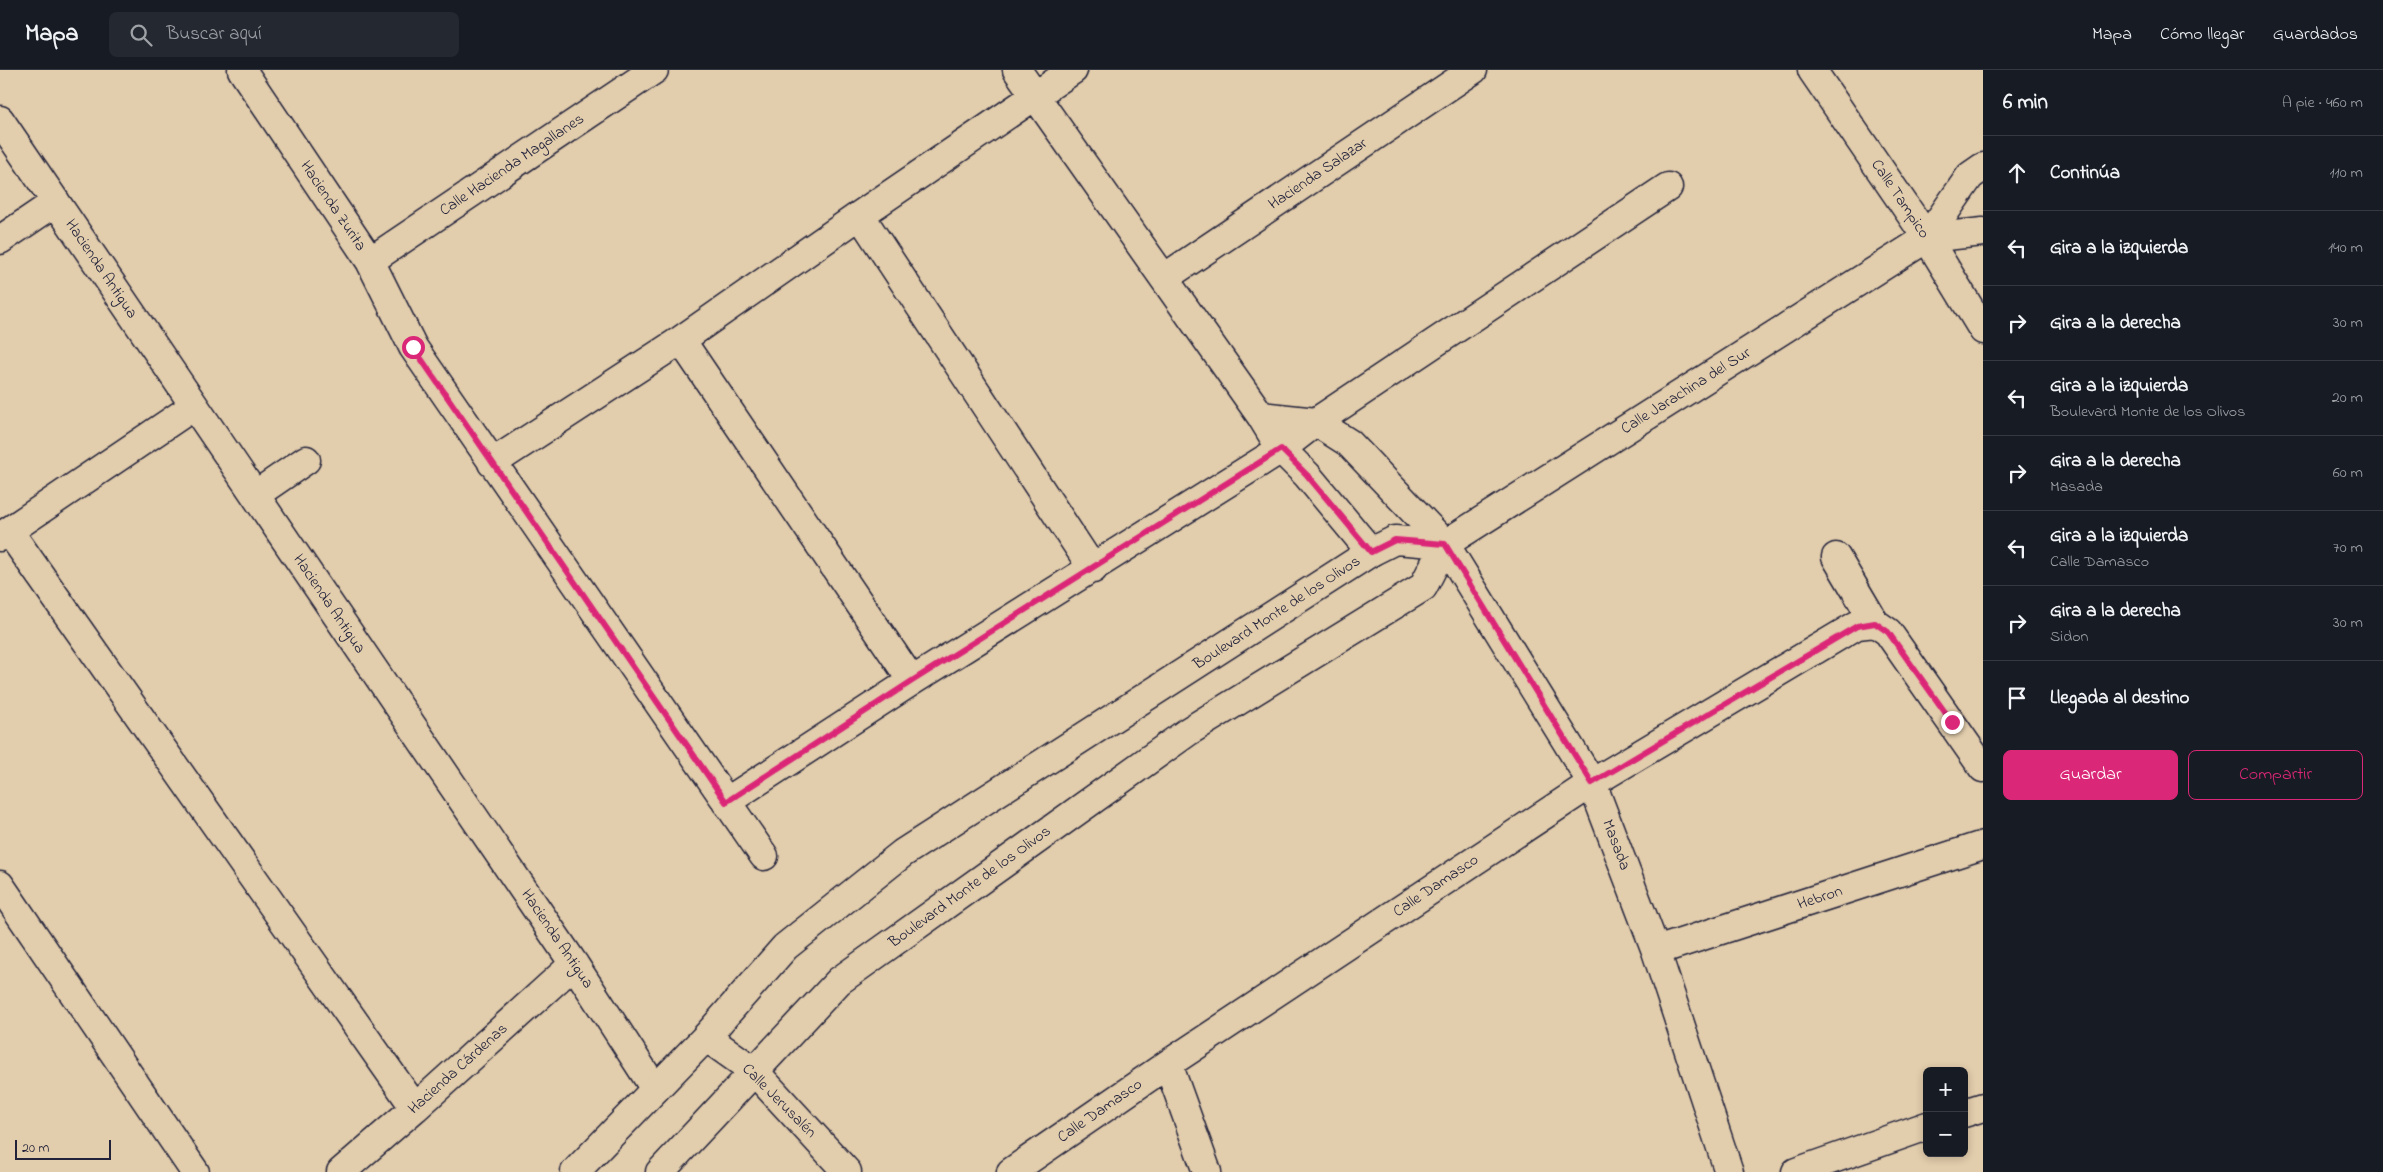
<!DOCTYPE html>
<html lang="es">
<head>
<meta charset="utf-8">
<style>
  body { margin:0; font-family:"Indie Flower",sans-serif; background:#242831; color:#f1f3f6 }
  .controls { position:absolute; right:15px; bottom:15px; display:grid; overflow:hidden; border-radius:8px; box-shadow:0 2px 8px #0003 }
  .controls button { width:45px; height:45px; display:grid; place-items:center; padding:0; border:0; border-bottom:1px solid #363941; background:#171b24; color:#f1f3f6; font:25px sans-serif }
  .scale { position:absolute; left:15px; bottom:12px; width:96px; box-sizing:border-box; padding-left:5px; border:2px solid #22223b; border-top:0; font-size:14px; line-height:18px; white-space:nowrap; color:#22223b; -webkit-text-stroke:4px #e2cdac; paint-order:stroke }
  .stop { position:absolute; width:15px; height:15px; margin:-11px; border:4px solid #db2777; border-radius:50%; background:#fff }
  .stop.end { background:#db2777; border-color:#fff; box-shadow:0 1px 5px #0008 }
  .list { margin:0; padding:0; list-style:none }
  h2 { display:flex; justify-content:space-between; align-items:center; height:65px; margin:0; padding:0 20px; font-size:21px }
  h2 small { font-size:16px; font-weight:400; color:#9ea1a6 }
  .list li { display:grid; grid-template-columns:32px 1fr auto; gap:15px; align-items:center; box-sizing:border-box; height:75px; padding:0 20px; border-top:1px solid #363941 }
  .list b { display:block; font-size:19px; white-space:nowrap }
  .list p { margin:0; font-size:16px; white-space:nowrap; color:#9ea1a6 }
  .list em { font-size:16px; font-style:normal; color:#9ea1a6 }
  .actions { display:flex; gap:10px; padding:15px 20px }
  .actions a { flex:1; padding:11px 0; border:1px solid #db2777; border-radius:8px; text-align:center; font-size:18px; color:#db2777 }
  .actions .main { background:#db2777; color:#fff }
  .icon { flex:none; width:28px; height:28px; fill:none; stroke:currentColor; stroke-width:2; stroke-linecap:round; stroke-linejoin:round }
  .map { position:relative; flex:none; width:1983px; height:1102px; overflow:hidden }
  header { display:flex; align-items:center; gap:30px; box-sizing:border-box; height:70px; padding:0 25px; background:#171b24; border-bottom:1px solid #363941 }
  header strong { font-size:24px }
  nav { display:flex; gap:28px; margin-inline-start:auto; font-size:18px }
  .search { width:350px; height:45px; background:#242831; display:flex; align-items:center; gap:12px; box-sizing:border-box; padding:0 18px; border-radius:8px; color:#9ea1a6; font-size:19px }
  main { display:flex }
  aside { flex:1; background:#171b24 }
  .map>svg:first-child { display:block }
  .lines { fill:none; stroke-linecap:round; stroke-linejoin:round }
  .street-casing { stroke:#22223b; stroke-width:31 }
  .secondary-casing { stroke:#22223b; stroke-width:31 }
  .street { stroke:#e2cdac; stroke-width:28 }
  .secondary { stroke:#e2cdac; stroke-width:28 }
  .route { stroke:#db2777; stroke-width:6 }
  .labels { text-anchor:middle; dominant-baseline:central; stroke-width:5; stroke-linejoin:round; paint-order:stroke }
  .street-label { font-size:16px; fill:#22223b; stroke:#e2cdac }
</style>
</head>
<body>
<header>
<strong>Mapa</strong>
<div class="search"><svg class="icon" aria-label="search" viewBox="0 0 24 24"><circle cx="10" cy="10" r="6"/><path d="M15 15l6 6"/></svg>Buscar aquí</div>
<nav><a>Mapa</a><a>Cómo llegar</a><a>Guardados</a></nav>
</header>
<main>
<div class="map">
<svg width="1983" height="1102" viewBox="0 0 1983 1102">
  <rect width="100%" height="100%" fill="#e2cdac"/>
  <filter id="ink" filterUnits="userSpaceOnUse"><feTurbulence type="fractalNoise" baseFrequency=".02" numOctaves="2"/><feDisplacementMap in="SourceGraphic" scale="10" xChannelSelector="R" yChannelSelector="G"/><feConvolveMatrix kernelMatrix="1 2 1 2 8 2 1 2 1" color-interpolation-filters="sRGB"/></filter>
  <g filter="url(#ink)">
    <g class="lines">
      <g class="street-casing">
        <path id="street" d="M 242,0 L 370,191 L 413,277 L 764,786
          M 1017,0 L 1261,346
          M 1812,0 L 1927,168 L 1983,260
          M 0,50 L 574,894 L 655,1019
          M 860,145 L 1093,499
          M 0,170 L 56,132
          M 370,191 L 654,0
          M 1164,208 L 1473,0
          M 681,270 L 912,611
          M 492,393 L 681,270 L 860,145 L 1073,0
          M 255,425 L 306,390
          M 9,461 L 415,1038
          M 0,467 L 194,336
          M 1371,482 L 1307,405 L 1281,379 L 1261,346 L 1316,352 L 1349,373 L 1445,474 L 1592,713 L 1656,881 L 1729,1102
          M 1836,487 L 1875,553 L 1888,562 L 1983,698
          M 726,732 L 912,611 L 1281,379 L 1316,352 L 1668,117
          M 0,815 L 195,1102
          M 1656,881 L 1983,775
          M 706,967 L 754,1001 L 847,1102
          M 1168,994 L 1207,1102
          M 1964,1043 L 1983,1037
          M 341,1102 L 415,1038 L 574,894
          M 1011,1102 L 1168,994 L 1592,713 L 1857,555 L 1875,553
          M 1796,1102 L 1927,1056"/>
      </g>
      <g class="secondary-casing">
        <path id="secondary" d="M 1927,168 L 1983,162
          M 1445,474 L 1927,168 L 1970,106 L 1983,97
          M 575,1102 L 706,967 L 785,877 L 903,783 L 1371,482 L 1395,470 L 1445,474
          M 660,1102 L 839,911 L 1189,661 L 1423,517 L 1445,474"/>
      </g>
      <use href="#street" class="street"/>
      <use href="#secondary" class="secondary"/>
    </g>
  </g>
  <g class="lines" filter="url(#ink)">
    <path class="route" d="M 413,277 L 726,732 L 912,611 L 1281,379 L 1307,405 L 1371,482 L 1395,470 L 1445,474 L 1592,713 L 1857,556 L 1875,553 L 1888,562 L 1952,652"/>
  </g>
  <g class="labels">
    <g class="street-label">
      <text transform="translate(512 95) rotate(-34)">Calle Hacienda Magallanes</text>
      <text transform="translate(1318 104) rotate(-34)">Hacienda Salazar</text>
      <text transform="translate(1900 129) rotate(56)">Calle Tampico</text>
      <text transform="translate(333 136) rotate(56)">Hacienda Zurita</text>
      <text transform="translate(101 199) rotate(56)">Hacienda Antigua</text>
      <text transform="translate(1686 321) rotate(-32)">Calle Jarachina del Sur</text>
      <text transform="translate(329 534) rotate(56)">Hacienda Antigua</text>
      <text transform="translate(1277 543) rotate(-33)">Boulevard Monte de los Olivos</text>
      <text transform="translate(1616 775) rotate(69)">Masada</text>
      <text transform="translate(1436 816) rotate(-34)">Calle Damasco</text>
      <text transform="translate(970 817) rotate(-36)">Boulevard Monte de los Olivos</text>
      <text transform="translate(1820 828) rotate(-18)">Hebron</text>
      <text transform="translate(557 869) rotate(56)">Hacienda Antigua</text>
      <text transform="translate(458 999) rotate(-42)">Hacienda Cárdenas</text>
      <text transform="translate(779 1031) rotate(45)">Calle Jerusalén</text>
      <text transform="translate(1100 1041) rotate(-35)">Calle Damasco</text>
    </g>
  </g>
</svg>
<div class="controls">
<button>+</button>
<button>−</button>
</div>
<div class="scale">20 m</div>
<div class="stop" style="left:413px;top:277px"></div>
<div class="stop end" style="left:1952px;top:652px"></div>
</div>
<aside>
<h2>6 min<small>A pie · 460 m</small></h2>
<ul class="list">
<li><svg class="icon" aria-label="ahead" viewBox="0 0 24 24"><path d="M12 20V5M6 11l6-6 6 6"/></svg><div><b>Continúa</b></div><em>110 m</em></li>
<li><svg class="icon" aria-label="left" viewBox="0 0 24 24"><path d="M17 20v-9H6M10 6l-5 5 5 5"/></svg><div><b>Gira a la izquierda</b></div><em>140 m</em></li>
<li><svg class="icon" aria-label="right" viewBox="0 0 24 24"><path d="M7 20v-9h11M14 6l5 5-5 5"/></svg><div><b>Gira a la derecha</b></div><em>30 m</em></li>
<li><svg class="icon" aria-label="left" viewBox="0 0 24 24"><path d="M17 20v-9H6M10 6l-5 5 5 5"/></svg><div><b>Gira a la izquierda</b><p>Boulevard Monte de los Olivos</p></div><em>20 m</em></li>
<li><svg class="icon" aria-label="right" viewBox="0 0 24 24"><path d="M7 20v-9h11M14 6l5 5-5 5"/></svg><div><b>Gira a la derecha</b><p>Masada</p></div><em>60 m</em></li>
<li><svg class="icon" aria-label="left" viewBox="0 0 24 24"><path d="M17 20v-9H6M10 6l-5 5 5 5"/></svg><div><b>Gira a la izquierda</b><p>Calle Damasco</p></div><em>70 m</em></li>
<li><svg class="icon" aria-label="right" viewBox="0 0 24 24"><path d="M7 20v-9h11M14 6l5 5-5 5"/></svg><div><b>Gira a la derecha</b><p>Sidon</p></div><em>30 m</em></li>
<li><svg class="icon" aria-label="arrive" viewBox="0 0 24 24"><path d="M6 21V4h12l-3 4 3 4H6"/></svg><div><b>Llegada al destino</b></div></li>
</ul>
<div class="actions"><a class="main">Guardar</a><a>Compartir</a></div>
</aside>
</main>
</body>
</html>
